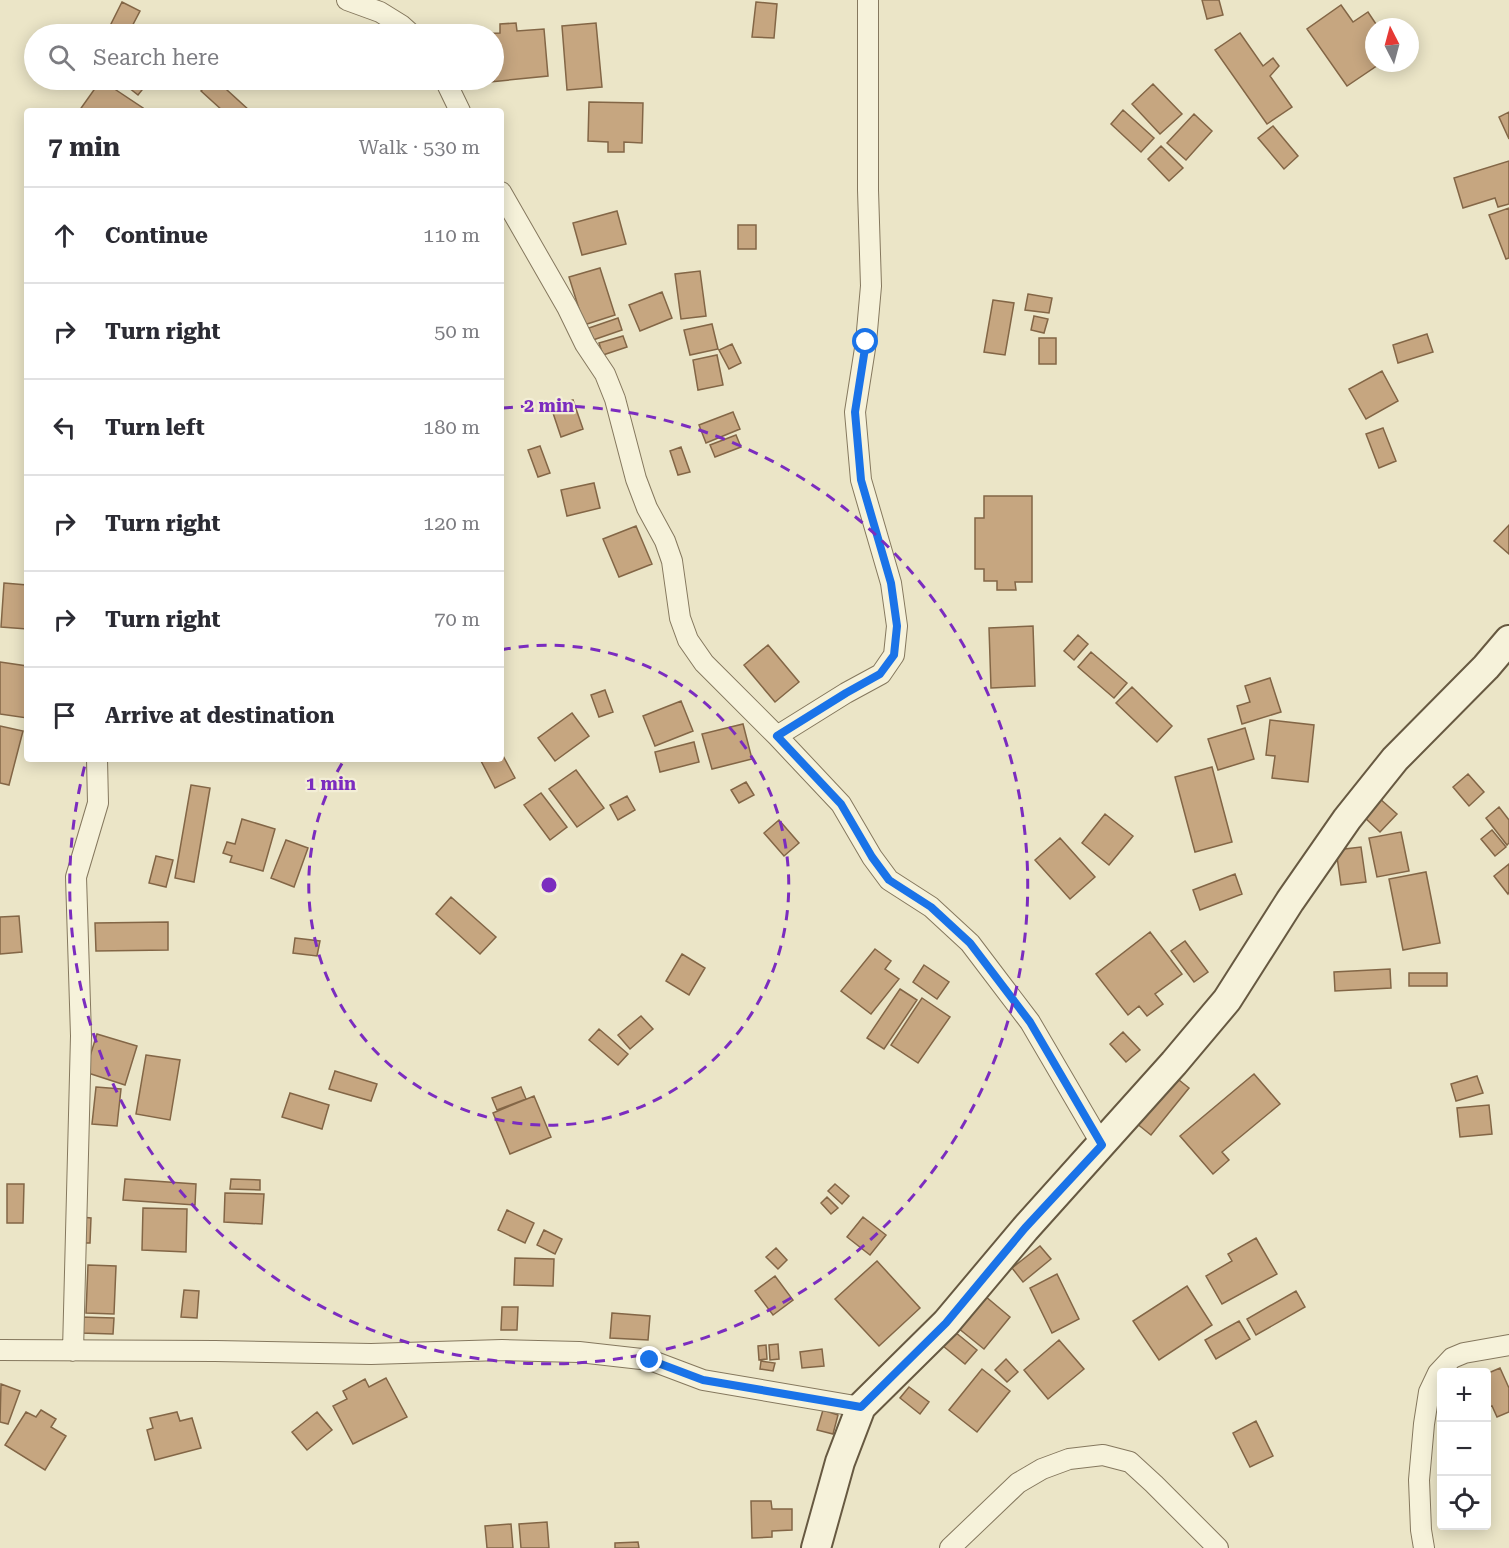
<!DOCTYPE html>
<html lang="en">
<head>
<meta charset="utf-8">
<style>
  body { margin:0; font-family:"Roboto Serif",serif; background:#f7f7f7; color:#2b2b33 }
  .controls { position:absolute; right:18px; bottom:18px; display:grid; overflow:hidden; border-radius:6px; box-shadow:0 3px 15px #0003 }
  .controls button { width:54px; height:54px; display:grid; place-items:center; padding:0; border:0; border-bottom:2px solid #e1e1e2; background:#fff; color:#2b2b33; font:30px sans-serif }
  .compass { position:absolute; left:1365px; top:18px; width:54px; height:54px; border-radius:50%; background:#fff; box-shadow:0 3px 15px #0003; rotate:354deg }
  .stop { position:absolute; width:18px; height:18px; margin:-14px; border:4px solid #1a73e8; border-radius:50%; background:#fff }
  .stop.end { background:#1a73e8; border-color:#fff; box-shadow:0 2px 6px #0008 }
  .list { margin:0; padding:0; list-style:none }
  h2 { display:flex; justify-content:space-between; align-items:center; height:78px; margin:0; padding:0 24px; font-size:26px }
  h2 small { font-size:20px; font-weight:400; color:#7c7c81 }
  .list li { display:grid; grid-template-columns:39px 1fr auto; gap:18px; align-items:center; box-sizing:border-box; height:96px; padding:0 24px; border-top:2px solid #e1e1e2 }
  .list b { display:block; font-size:22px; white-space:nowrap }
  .list em { font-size:20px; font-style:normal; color:#7c7c81 }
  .icon { flex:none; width:33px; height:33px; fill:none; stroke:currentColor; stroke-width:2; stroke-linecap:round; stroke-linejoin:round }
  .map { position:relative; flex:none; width:1509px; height:1548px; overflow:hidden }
  .search { position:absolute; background:#fff; box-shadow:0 3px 15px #0003; left:24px; top:24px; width:480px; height:66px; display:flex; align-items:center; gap:15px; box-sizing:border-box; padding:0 21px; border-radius:33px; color:#7c7c81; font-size:22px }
  .panel { position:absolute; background:#fff; box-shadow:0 3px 15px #0003; left:24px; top:108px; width:480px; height:654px; border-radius:6px }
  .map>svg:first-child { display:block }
  .building { fill:#c6a680; stroke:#836646; stroke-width:1.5 }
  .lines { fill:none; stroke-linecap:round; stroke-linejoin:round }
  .street-casing { stroke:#85785e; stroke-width:22 }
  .secondary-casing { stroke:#675941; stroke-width:32 }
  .street { stroke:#f6f2da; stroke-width:20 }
  .secondary { stroke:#f6f2da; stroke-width:28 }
  .route { stroke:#1a73e8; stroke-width:8 }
  .ring { fill:none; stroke:#7b2cbf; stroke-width:3; stroke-dasharray:10 8 }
  .centre { fill:#7b2cbf; stroke:#f3eed6; stroke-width:3 }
  .ring-label { font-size:18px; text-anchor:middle; font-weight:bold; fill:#7b2cbf; stroke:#f3eed6; stroke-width:4.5; stroke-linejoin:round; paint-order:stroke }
</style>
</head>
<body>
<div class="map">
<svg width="1509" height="1548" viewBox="0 0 1509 1548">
  <rect width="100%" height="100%" fill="#ebe5c7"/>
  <path class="building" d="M 1202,0 L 1219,0 L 1223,15 L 1207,19 Z
    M 122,2 L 140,11 L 128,34 L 117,34 L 108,30 Z
    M 756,2 L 777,4 L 774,38 L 752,37 Z
    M 1341,5 L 1353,22 L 1368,12 L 1378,27 L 1374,27 L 1374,63 L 1381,63 L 1347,86 L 1307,29 Z
    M 516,23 L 517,31 L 544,29 L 548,76 L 480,83 L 479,80 L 494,80 L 494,34 L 476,34 L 500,33 L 500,24 Z
    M 596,23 L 602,87 L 567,90 L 562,26 Z
    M 1240,33 L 1263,66 L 1273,58 L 1279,66 L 1270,76 L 1292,107 L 1267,124 L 1215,50 Z
    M 101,80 L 143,108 L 141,111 L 79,111 Z
    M 128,80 L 150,80 L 138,95 L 124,84 Z
    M 211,80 L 216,80 L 250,111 L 223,111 L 201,91 Z
    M 1153,84 L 1182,114 L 1160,134 L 1132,104 Z
    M 589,102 L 643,103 L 642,143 L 624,142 L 624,152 L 608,152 L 608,142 L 588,141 Z
    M 1123,110 L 1154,138 L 1141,152 L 1111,124 Z
    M 1509,112 L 1509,139 L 1499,117 Z
    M 1194,114 L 1212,131 L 1186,160 L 1167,143 Z
    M 1273,126 L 1298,156 L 1284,169 L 1258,138 Z
    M 1161,146 L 1183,168 L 1169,181 L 1148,159 Z
    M 1509,161 L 1509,204 L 1498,207 L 1495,198 L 1463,208 L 1454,178 Z
    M 1509,208 L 1509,258 L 1506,259 L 1489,215 Z
    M 617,211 L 626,244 L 582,255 L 573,223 Z
    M 738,225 L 756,225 L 756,249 L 738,249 Z
    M 600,268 L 615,315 L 584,325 L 569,277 Z
    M 700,271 L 706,316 L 681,319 L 675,274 Z
    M 662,292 L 672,318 L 640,331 L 629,305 Z
    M 1028,294 L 1052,298 L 1049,313 L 1025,310 Z
    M 993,300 L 1014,303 L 1005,355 L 984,352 Z
    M 1034,316 L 1048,319 L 1044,333 L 1031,330 Z
    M 618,318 L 622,330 L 593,340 L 589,328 Z
    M 712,324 L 718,349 L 690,355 L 684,330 Z
    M 1427,334 L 1433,352 L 1398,363 L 1393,345 Z
    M 623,336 L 627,347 L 603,355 L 599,343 Z
    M 1039,338 L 1056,338 L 1056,364 L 1039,364 Z
    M 732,344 L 741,363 L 729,369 L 719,350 Z
    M 717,355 L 723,385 L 698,390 L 693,360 Z
    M 1382,371 L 1398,401 L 1366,419 L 1349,389 Z
    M 573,400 L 583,429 L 561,437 L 551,407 Z
    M 733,412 L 740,429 L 706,443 L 699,425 Z
    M 1383,428 L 1396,461 L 1379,468 L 1366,434 Z
    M 736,435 L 741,447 L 715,457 L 710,445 Z
    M 540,446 L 550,473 L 538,477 L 528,450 Z
    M 681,447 L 690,472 L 678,475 L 670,451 Z
    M 594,483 L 600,508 L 567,516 L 561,490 Z
    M 984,496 L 1032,496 L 1032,582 L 1015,582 L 1016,590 L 997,590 L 997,581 L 984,581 L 984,569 L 975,569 L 975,518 L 984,518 Z
    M 1509,525 L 1509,554 L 1494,541 Z
    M 636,526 L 652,564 L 619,577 L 603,539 Z
    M 4,583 L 27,585 L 27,629 L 1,627 Z
    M 1033,626 L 1035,686 L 991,688 L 989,628 Z
    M 1078,635 L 1088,644 L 1074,660 L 1064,651 Z
    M 768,645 L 799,682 L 775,702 L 744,665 Z
    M 1091,652 L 1127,683 L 1114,698 L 1078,667 Z
    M 0,662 L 27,666 L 27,718 L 0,714 Z
    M 1270,678 L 1281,712 L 1242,724 L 1237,706 L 1250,702 L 1245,686 Z
    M 1132,687 L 1172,726 L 1157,742 L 1116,703 Z
    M 605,690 L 613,712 L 599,717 L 591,695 Z
    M 681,701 L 693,731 L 655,746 L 643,716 Z
    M 572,713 L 589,736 L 555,761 L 538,738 Z
    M 1270,720 L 1314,725 L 1308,782 L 1272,778 L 1275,756 L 1266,755 Z
    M 743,724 L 752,759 L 712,769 L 702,734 Z
    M 0,726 L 23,731 L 9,785 L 0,783 Z
    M 1245,728 L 1254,759 L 1218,770 L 1208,739 Z
    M 694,742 L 699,762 L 660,772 L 655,752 Z
    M 501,752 L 515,778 L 495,788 L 480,759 L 501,759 Z
    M 1212,767 L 1232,842 L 1195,852 L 1175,777 Z
    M 576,770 L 604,808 L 577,827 L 549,789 Z
    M 1468,774 L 1484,792 L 1469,806 L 1453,787 Z
    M 746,782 L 754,795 L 739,803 L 731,790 Z
    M 191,785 L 210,788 L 194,882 L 175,878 Z
    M 541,793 L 567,827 L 550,840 L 524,805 Z
    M 627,796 L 635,810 L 618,820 L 610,805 Z
    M 1379,798 L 1397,814 L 1380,832 L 1363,816 Z
    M 1499,807 L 1509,820 L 1509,843 L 1507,845 L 1486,818 Z
    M 1105,814 L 1133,836 L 1109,865 L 1082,843 Z
    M 242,819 L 275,829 L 263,871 L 230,862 L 232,856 L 223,853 L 227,842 L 235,844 Z
    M 779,820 L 799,843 L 784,856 L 764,833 Z
    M 1492,830 L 1506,847 L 1495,856 L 1481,839 Z
    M 1401,832 L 1409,871 L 1377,877 L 1369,838 Z
    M 1060,838 L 1095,877 L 1070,899 L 1035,860 Z
    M 286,840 L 308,848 L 294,887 L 271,878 Z
    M 1361,847 L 1366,882 L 1341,885 L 1336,850 Z
    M 156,856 L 173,860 L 166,887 L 149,883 Z
    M 1509,864 L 1509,892 L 1508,894 L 1494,876 Z
    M 1426,872 L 1440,943 L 1403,950 L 1389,879 Z
    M 1235,874 L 1242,894 L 1200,910 L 1193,890 Z
    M 451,897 L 496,937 L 480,954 L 436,914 Z
    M 19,916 L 22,952 L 0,954 L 0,917 Z
    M 168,922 L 168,950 L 96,951 L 95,923 Z
    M 1150,932 L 1182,974 L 1155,994 L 1163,1004 L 1147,1016 L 1139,1006 L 1128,1015 L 1096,974 Z
    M 295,938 L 320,941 L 317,956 L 293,953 Z
    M 1185,941 L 1208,972 L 1194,982 L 1171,951 Z
    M 875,949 L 891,961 L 885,969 L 899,979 L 871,1014 L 841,991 Z
    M 682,954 L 705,968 L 689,995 L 666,981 Z
    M 924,965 L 949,982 L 937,999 L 913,982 Z
    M 1390,969 L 1391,988 L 1335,991 L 1334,972 Z
    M 1409,973 L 1447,973 L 1447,986 L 1409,986 Z
    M 900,989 L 917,1000 L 884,1049 L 867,1038 Z
    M 922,998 L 950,1017 L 918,1063 L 891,1045 Z
    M 641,1016 L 653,1029 L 630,1049 L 618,1035 Z
    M 599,1029 L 628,1054 L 618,1065 L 589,1040 Z
    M 1123,1032 L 1140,1050 L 1126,1062 L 1110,1044 Z
    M 97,1034 L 137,1046 L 125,1085 L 85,1072 Z
    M 146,1055 L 180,1060 L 170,1120 L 136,1114 Z
    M 335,1071 L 377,1084 L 371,1101 L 329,1089 Z
    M 1254,1074 L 1280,1104 L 1222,1152 L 1229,1160 L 1213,1174 L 1180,1136 Z
    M 1174,1076 L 1189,1088 L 1151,1135 L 1136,1123 Z
    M 1477,1076 L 1483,1093 L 1456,1101 L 1451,1084 Z
    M 96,1087 L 121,1089 L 117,1126 L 92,1124 Z
    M 521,1087 L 526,1099 L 497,1110 L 492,1098 Z
    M 290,1093 L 329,1105 L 322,1129 L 282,1117 Z
    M 534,1096 L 551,1137 L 510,1154 L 493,1113 Z
    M 1489,1105 L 1492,1134 L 1460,1137 L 1457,1108 Z
    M 125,1179 L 196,1184 L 195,1205 L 123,1200 Z
    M 231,1179 L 260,1180 L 260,1190 L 230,1189 Z
    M 7,1184 L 24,1184 L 23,1223 L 7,1223 Z
    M 835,1184 L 849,1196 L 842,1204 L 828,1191 Z
    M 225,1193 L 264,1194 L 262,1224 L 224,1222 Z
    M 827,1197 L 838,1208 L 831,1214 L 821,1203 Z
    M 143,1208 L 187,1209 L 186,1252 L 142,1250 Z
    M 507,1210 L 534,1223 L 525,1243 L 498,1230 Z
    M 81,1217 L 91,1218 L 90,1243 L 79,1243 Z
    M 863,1217 L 886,1235 L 870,1255 L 847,1237 Z
    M 544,1230 L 562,1239 L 555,1254 L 537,1245 Z
    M 1256,1238 L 1277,1274 L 1222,1304 L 1206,1276 L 1232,1261 L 1228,1254 Z
    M 1040,1246 L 1051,1259 L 1023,1282 L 1012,1268 Z
    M 776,1248 L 787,1260 L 778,1269 L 766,1257 Z
    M 515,1258 L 554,1259 L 553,1286 L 514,1285 Z
    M 877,1261 L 920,1308 L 879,1346 L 835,1299 Z
    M 88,1265 L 116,1266 L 114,1314 L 86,1313 Z
    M 1057,1274 L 1079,1319 L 1052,1333 L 1030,1288 Z
    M 775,1276 L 793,1300 L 773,1315 L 755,1291 Z
    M 1187,1286 L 1212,1325 L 1159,1360 L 1133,1321 Z
    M 184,1290 L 199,1291 L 197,1318 L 181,1317 Z
    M 1296,1291 L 1305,1307 L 1256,1335 L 1247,1319 Z
    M 985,1296 L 1010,1317 L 984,1349 L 958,1328 Z
    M 502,1307 L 518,1307 L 517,1330 L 501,1330 Z
    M 612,1313 L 650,1316 L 648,1340 L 610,1338 Z
    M 80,1317 L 114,1318 L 113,1334 L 80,1333 Z
    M 1239,1321 L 1250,1339 L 1216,1359 L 1205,1340 Z
    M 955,1332 L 977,1350 L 965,1364 L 943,1346 Z
    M 1059,1340 L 1084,1369 L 1048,1399 L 1024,1370 Z
    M 778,1344 L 779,1359 L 770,1360 L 769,1345 Z
    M 766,1345 L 767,1359 L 759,1360 L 758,1346 Z
    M 822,1349 L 824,1366 L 802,1368 L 800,1352 Z
    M 1006,1359 L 1018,1372 L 1007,1382 L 995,1370 Z
    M 761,1361 L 775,1363 L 773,1371 L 760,1369 Z
    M 1500,1368 L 1509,1388 L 1509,1412 L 1497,1417 L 1492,1406 L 1486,1408 L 1486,1374 Z
    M 982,1369 L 1010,1391 L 977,1432 L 949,1410 Z
    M 386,1378 L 407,1417 L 353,1444 L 333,1406 L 347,1399 L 343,1391 L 365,1379 L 369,1387 Z
    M 1,1384 L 20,1391 L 8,1424 L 0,1422 Z
    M 909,1387 L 929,1402 L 920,1414 L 900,1398 Z
    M 41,1410 L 56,1419 L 51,1427 L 66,1436 L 45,1470 L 5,1445 L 26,1412 L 36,1417 Z
    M 823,1410 L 838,1415 L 833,1434 L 817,1430 Z
    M 177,1412 L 180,1421 L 192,1418 L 201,1448 L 155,1460 L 147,1430 L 153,1428 L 150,1418 Z
    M 317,1412 L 332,1430 L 307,1450 L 292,1432 Z
    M 1256,1421 L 1273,1456 L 1250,1467 L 1233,1433 Z
    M 751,1501 L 771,1501 L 772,1509 L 792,1509 L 792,1530 L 772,1531 L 772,1537 L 752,1538 Z
    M 547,1522 L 549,1548 L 521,1548 L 519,1524 Z
    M 511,1524 L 513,1548 L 487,1548 L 485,1526 Z
    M 638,1542 L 639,1548 L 615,1548 L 615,1543 Z"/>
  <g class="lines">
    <g class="street-casing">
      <path id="street" d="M 347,0 L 380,12 L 401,25 L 411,34
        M 445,80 L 460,111
        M 501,192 L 567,307 L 585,344 L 605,374 L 615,399 L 636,479 L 647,508 L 665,541 L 672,561 L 680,618 L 688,640 L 704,663 L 777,736 L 841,804 L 872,857 L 889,880 L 931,907 L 970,943 L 1030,1022 L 1102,1145
        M 777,736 L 846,693 L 881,674 L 894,655 L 897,626 L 891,583 L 861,480 L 855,412 L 866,342 L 871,286 L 868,190 L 868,0
        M 0,1350 L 215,1351 L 371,1354 L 502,1350 L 579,1352 L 650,1360 L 703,1380 L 861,1407
        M 73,1351 L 81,1036 L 76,877 L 98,803 L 97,759
        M 950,1548 L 1018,1483 L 1042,1469 L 1069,1459 L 1103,1455 L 1130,1462 L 1154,1484 L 1218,1548
        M 1424,1548 L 1421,1530 L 1419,1480 L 1424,1424 L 1429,1392 L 1438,1373 L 1452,1358 L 1464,1353 L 1509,1345"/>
    </g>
    <g class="secondary-casing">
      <path id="secondary" d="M 816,1548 L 840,1462 L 861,1407 L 946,1323 L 1025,1229 L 1174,1063 L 1227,1000 L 1290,901 L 1347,819 L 1395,759 L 1486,667 L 1509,640"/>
    </g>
    <use href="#street" class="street"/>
    <use href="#secondary" class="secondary"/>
  </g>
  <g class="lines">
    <path class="route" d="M 650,1360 L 703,1380 L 861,1407 L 946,1323 L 1025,1228 L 1102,1145 L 1030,1022 L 970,943 L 931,907 L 889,880 L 872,857 L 841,804 L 777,736 L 846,693 L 880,674 L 894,655 L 897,626 L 891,583 L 861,480 L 855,412 L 866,342"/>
  </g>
  <g class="ring">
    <path d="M501 650A240 240 0 1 1 344 760"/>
    <path d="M503 408A479 479 0 1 1 86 761"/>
  </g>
  <circle cx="549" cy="885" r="9" class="centre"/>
  <g class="ring-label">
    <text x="549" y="412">2 min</text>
    <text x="331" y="790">1 min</text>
  </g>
</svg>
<div class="controls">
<button>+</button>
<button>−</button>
<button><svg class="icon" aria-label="locate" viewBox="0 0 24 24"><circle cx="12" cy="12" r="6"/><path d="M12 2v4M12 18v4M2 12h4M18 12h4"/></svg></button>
</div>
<svg class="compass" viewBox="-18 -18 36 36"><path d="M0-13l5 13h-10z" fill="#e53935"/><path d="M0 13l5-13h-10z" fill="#7c7c81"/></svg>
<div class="stop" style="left:866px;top:342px"></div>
<div class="stop end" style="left:650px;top:1360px"></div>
<div class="search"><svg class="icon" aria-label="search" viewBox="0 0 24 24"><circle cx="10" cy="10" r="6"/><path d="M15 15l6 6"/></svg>Search here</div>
<section class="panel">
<h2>7 min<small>Walk · 530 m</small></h2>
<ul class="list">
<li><svg class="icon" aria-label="ahead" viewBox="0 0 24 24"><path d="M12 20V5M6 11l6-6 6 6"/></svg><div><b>Continue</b></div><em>110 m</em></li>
<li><svg class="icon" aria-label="right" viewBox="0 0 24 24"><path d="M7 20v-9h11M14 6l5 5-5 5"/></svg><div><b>Turn right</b></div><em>50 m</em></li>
<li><svg class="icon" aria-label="left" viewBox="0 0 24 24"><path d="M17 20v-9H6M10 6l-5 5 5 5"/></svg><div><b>Turn left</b></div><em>180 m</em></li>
<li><svg class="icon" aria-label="right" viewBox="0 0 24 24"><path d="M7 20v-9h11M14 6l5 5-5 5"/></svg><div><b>Turn right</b></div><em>120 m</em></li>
<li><svg class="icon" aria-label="right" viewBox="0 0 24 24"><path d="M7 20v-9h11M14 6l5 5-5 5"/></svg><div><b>Turn right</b></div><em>70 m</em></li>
<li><svg class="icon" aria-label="arrive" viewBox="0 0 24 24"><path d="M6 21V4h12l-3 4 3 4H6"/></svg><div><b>Arrive at destination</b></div></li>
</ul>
</section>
</div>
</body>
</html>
